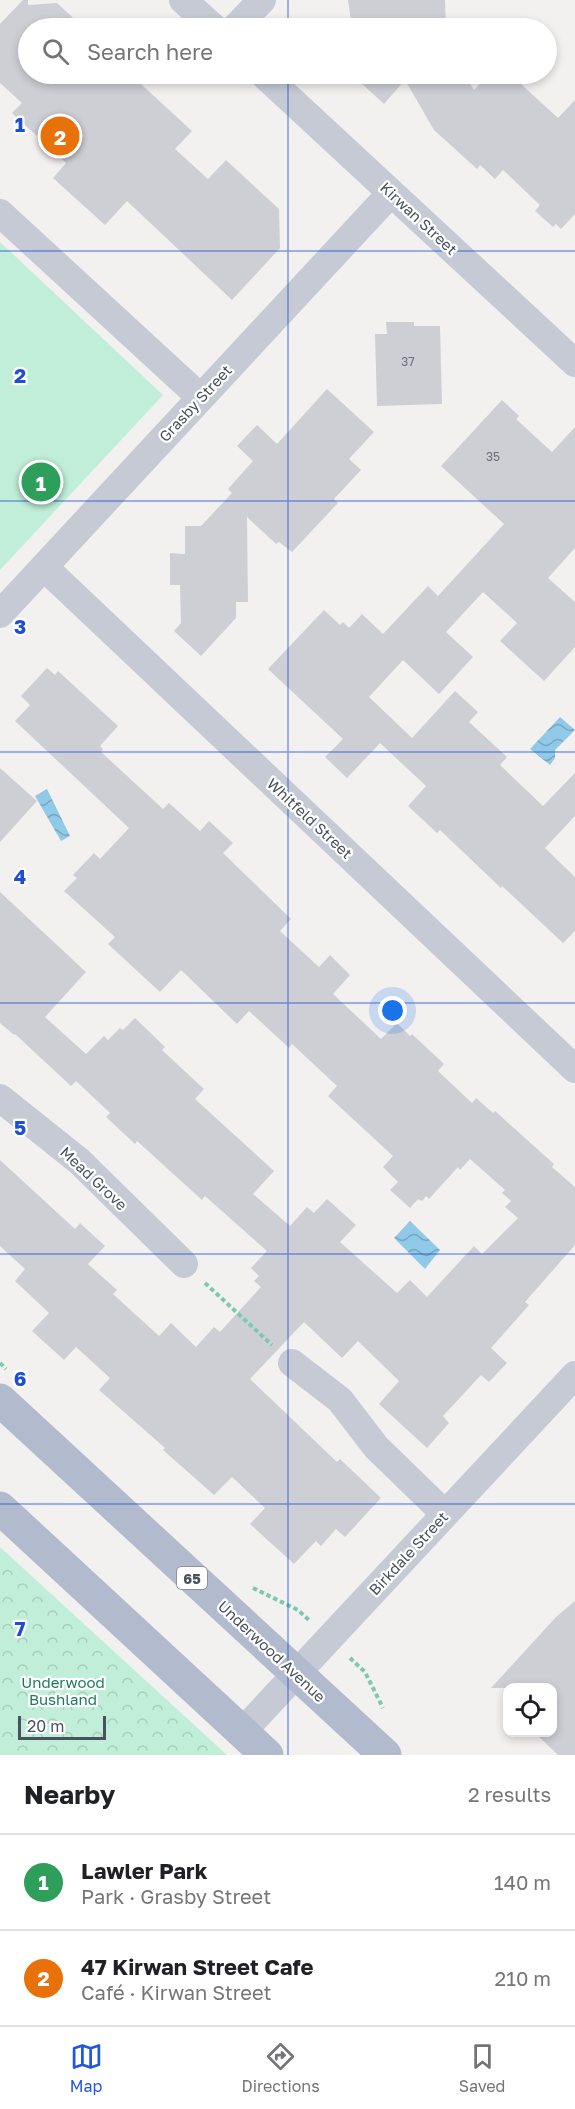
<!DOCTYPE html>
<html lang="en">
<head>
<meta charset="utf-8">
<style>
  body { margin:0; font-family:"Golos Text",sans-serif; background:#f2f2f2; color:#202124 }
  .controls { position:absolute; right:18px; bottom:18px; display:grid; overflow:hidden; border-radius:12px; box-shadow:0 3px 9px #0003 }
  .controls button { width:54px; height:54px; display:grid; place-items:center; padding:0; border:0; border-bottom:2px solid #e0e0e0; background:#fff; color:#202124; font:30px sans-serif }
  .scale { position:absolute; left:18px; bottom:15px; width:88px; box-sizing:border-box; padding-left:6px; border:3px solid #49515d; border-top:0; font-size:16px; line-height:21px; white-space:nowrap; color:#49515d; -webkit-text-stroke:4px #fff; paint-order:stroke }
  .you { position:absolute; left:393px; top:1011px; width:21px; height:21px; margin:-15px; border:4px solid #fff; border-radius:50%; background:#1a73e8; box-shadow:0 0 0 9px #1a73e833 }
  .badge { display:grid; place-items:center; width:39px; height:39px; border-radius:50%; background:#2258db; color:#fff; font-size:20px; font-weight:700 }
  .pin { position:absolute; translate:-50% -50%; border:3px solid #fff; box-shadow:0 2px 6px #0006 }
  .list { margin:0; padding:0; list-style:none }
  h2 { display:flex; justify-content:space-between; align-items:center; height:78px; margin:0; padding:0 24px; font-size:26px }
  h2 small { font-size:20px; font-weight:400; color:#757577 }
  .list li { display:grid; grid-template-columns:39px 1fr auto; gap:18px; align-items:center; box-sizing:border-box; height:96px; padding:0 24px; border-top:2px solid #e0e0e0 }
  .list b { display:block; font-size:22px; white-space:nowrap }
  .list p { margin:0; font-size:20px; white-space:nowrap; color:#757577 }
  .list em { font-size:20px; font-style:normal; color:#757577 }
  .icon { flex:none; width:33px; height:33px; fill:none; stroke:currentColor; stroke-width:2; stroke-linecap:round; stroke-linejoin:round }
  .map { position:relative; flex:none; width:575px; height:1755px; overflow:hidden }
  .search { position:absolute; background:#fff; box-shadow:0 3px 9px #0003; left:18px; right:18px; top:18px; height:66px; display:flex; align-items:center; gap:15px; box-sizing:border-box; padding:0 21px; border-radius:33px; color:#757577; font-size:22px }
  .sheet { height:270px; background:#fff }
  nav { display:flex; justify-content:space-around; align-items:center; box-sizing:border-box; height:84px; border-top:2px solid #e0e0e0; background:#fff; font-size:16px; color:#757577 }
  nav a { display:grid; justify-items:center; gap:3px }
  nav .on { color:#2258db }
  .map>svg:first-child { display:block }
  .forest { fill:url(#forest-crowns) }
  .park { fill:#c1eed9 }
  .water { fill:url(#water-waves) }
  .building { fill:#cdcfd4 }
  .lines { fill:none; stroke-linecap:round; stroke-linejoin:round }
  .path { stroke:#7bcaaf; stroke-width:4; stroke-dasharray:4.5 3; stroke-linecap:butt }
  .minor { stroke:#c5cad4; stroke-width:28 }
  .major { stroke:#b1bbcd; stroke-width:33 }
  .grid { fill:none; stroke:#1d4ed8; stroke-width:1.5; stroke-opacity:0.55 }
  .labels { text-anchor:middle; dominant-baseline:central; stroke-width:4.5; stroke-linejoin:round; paint-order:stroke }
  .number-label { font-size:12px; fill:#6a707b }
  .shield { fill:#fff; stroke:#80858e; stroke-width:1.5 }
  .shield-label { font-size:14px; font-weight:bold; fill:#49515d }
  .street-label { font-size:15px; fill:#49515d; stroke:#fff }
  .park-label { font-size:15px; fill:#1c7c5a; stroke:#fff }
  .grid-label { font-size:20px; text-anchor:middle; font-weight:bold; fill:#1d4ed8; stroke:#fff; stroke-width:4.5; stroke-linejoin:round; paint-order:stroke }
</style>
</head>
<body>
<div class="map">
<svg width="575" height="1755" viewBox="0 0 575 1755">
  <defs>
    <pattern id="forest-crowns" width="20" height="18" patternUnits="userSpaceOnUse" patternTransform="scale(1.5)"><rect width="20" height="18" fill="#c1eed9"/><path d="M2 6a3 3 0 1 1 6 0M12 15a3 3 0 1 1 6 0" fill="none" stroke="#a7cebd"/></pattern>
    <pattern id="water-waves" width="16" height="10" patternUnits="userSpaceOnUse" patternTransform="scale(1.5)"><rect width="16" height="10" fill="#91c9e8"/><path d="M0 5q4-4 8 0t8 0" fill="none" stroke="#78a6bf"/></pattern>
  </defs>
  <rect width="100%" height="100%" fill="#f3f1f0"/>
  <path class="forest" d="M 0,1547 L 227,1755 L 0,1755 Z"/>
  <path class="park" d="M 0,242 L 163,395 L 0,570 Z"/>
  <path class="water" d="M 560,717 L 575,730 L 555,750 L 555,758 L 550,765 L 530,749 Z
    M 47,789 L 70,836 L 61,841 L 35,796 Z
    M 410,1221 L 440,1250 L 425,1269 L 394,1238 Z"/>
  <path class="building" d="M 23,0 L 28,0 L 28,5 L 57,3 L 84,28 L 28,28 L 28,74 L 130,74 L 192,131 L 175,149 L 208,179 L 226,160 L 279,209 L 280,248 L 232,300 L 127,201 L 105,225 L 53,178 L 66,163 L 12,113 L 22,103 L 0,83 L 0,24 Z
    M 348,0 L 445,0 L 446,28 L 352,28 Z
    M 351,74 L 464,74 L 474,90 L 489,74 L 510,74 L 558,118 L 575,100 L 575,214 L 561,229 L 556,224 L 553,227 L 535,211 L 540,205 L 503,170 L 495,179 L 480,165 L 477,169 L 434,130 L 405,80 L 384,104 Z
    M 386,322 L 414,322 L 414,326 L 440,326 L 442,404 L 377,406 L 375,334 L 387,334 Z
    M 327,389 L 374,432 L 349,459 L 361,470 L 334,499 L 338,503 L 292,552 L 279,542 L 276,544 L 247,517 L 248,602 L 236,602 L 236,618 L 201,656 L 174,631 L 181,623 L 180,585 L 170,585 L 170,553 L 185,554 L 185,526 L 201,526 L 232,493 L 228,489 L 253,461 L 237,446 L 257,425 L 277,444 Z
    M 502,400 L 519,416 L 516,419 L 552,452 L 575,427 L 575,548 L 548,578 L 575,602 L 575,647 L 544,681 L 500,641 L 517,623 L 483,592 L 446,632 L 473,657 L 439,694 L 403,660 L 369,697 L 412,738 L 455,691 L 478,712 L 469,722 L 507,757 L 500,765 L 543,806 L 575,773 L 575,816 L 545,848 L 575,877 L 575,931 L 563,943 L 502,886 L 501,888 L 440,830 L 437,833 L 408,806 L 426,786 L 380,743 L 347,778 L 325,757 L 343,739 L 268,669 L 324,610 L 340,625 L 343,622 L 349,628 L 362,614 L 383,634 L 428,586 L 438,596 L 504,524 L 441,466 Z
    M 47,668 L 55,675 L 58,671 L 118,726 L 100,746 L 103,749 L 101,752 L 163,809 L 169,803 L 200,831 L 209,821 L 233,843 L 223,853 L 291,919 L 280,931 L 319,967 L 330,955 L 350,975 L 333,994 L 381,1039 L 397,1023 L 410,1036 L 412,1034 L 444,1064 L 438,1071 L 472,1103 L 476,1098 L 493,1113 L 495,1111 L 554,1164 L 552,1167 L 575,1187 L 575,1245 L 525,1302 L 529,1305 L 491,1348 L 507,1363 L 489,1382 L 481,1375 L 443,1416 L 449,1423 L 427,1448 L 379,1404 L 399,1381 L 358,1341 L 342,1358 L 304,1322 L 250,1379 L 337,1462 L 340,1459 L 381,1498 L 345,1537 L 336,1529 L 321,1546 L 316,1541 L 294,1564 L 250,1524 L 265,1508 L 232,1477 L 214,1495 L 163,1450 L 165,1448 L 99,1390 L 110,1378 L 76,1347 L 64,1360 L 32,1331 L 49,1313 L 15,1281 L 25,1269 L 0,1246 L 0,1160 L 75,1229 L 80,1223 L 105,1246 L 88,1264 L 117,1290 L 113,1294 L 159,1336 L 171,1323 L 196,1347 L 214,1327 L 220,1332 L 261,1287 L 254,1281 L 259,1276 L 251,1268 L 267,1251 L 205,1196 L 202,1200 L 137,1141 L 135,1144 L 106,1117 L 110,1113 L 76,1081 L 71,1086 L 15,1034 L 14,1035 L 0,1023 L 0,892 L 86,972 L 45,1017 L 86,1054 L 104,1036 L 108,1040 L 120,1028 L 123,1030 L 135,1018 L 165,1047 L 162,1050 L 204,1089 L 195,1099 L 274,1171 L 253,1194 L 290,1226 L 307,1207 L 314,1213 L 327,1199 L 356,1225 L 340,1242 L 397,1293 L 410,1280 L 427,1297 L 474,1246 L 482,1254 L 518,1218 L 505,1207 L 511,1201 L 502,1193 L 505,1190 L 470,1159 L 460,1170 L 458,1167 L 429,1199 L 426,1196 L 422,1201 L 418,1199 L 410,1208 L 390,1190 L 398,1182 L 383,1167 L 393,1156 L 328,1096 L 337,1086 L 292,1044 L 289,1048 L 249,1011 L 237,1024 L 181,970 L 160,992 L 108,944 L 115,937 L 64,891 L 77,878 L 73,875 L 94,853 L 100,859 L 129,828 L 15,721 L 30,705 L 21,696 Z
    M 0,768 L 37,801 L 0,842 Z
    M 575,1601 L 575,1755 L 558,1755 L 534,1732 L 552,1732 L 552,1688 L 491,1688 L 556,1617 Z"/>
  <g class="lines">
    <path class="path" d="M 205,1283 L 272,1345
      M 0,1363 L 6,1369
      M 253,1588 L 298,1610 L 309,1620
      M 350,1658 L 365,1672 L 383,1708"/>
    <path class="minor" d="M 183,0 L 214,28
      M 235,28 L 262,0
      M 263,74 L 575,363
      M 0,213 L 200,397
      M 44,567 L 575,1069
      M 0,614 L 391,193
      M 0,1098 L 79,1161 L 184,1264
      M 292,1363 L 340,1400 L 376,1447 L 445,1514
      M 242,1732 L 575,1375"/>
    <path class="major" d="M 0,1400 L 385,1755
      M 0,1508 L 267,1755"/>
  </g>
  <path class="grid" d="M 288,0 L 288,28M 288,74 L 288,1755M 0,251 L 575,251M 0,501 L 575,501M 0,752 L 575,752M 0,1003 L 575,1003M 0,1254 L 575,1254M 0,1504 L 575,1504"/>
  <g class="labels">
    <g class="number-label">
      <text x="408" y="361">37</text>
      <text x="493" y="456">35</text>
    </g>
    <rect class="shield" x="177" y="1567" width="30" height="22" rx="4.5"/>
    <g class="shield-label">
      <text x="192" y="1578">65</text>
    </g>
    <g class="street-label">
      <text transform="translate(419 218) rotate(43)">Kirwan Street</text>
      <text transform="translate(195 403) rotate(-47)">Grasby Street</text>
      <text transform="translate(310 818) rotate(43)">Whitfeld Street</text>
      <text transform="translate(94 1178) rotate(43)">Mead Grove</text>
      <text transform="translate(408 1553) rotate(-47)">Birkdale Street</text>
      <text transform="translate(272 1651) rotate(43)">Underwood Avenue</text>
    </g>
    <g class="park-label">
      <text x="63" y="1682">Underwood<tspan x="63" dy="17">Bushland</tspan></text>
    </g>
  </g>
  <g class="grid-label">
    <text x="20" y="132">1</text>
    <text x="20" y="383">2</text>
    <text x="20" y="634">3</text>
    <text x="20" y="884">4</text>
    <text x="20" y="1135">5</text>
    <text x="20" y="1386">6</text>
    <text x="20" y="1636">7</text>
  </g>
</svg>
<div class="controls">
<button><svg class="icon" aria-label="locate" viewBox="0 0 24 24"><circle cx="12" cy="12" r="6"/><path d="M12 2v4M12 18v4M2 12h4M18 12h4"/></svg></button>
</div>
<div class="scale">20 m</div>
<div class="you"></div>
<div class="pin badge" style="left:41px;top:482px;background:#2e9e5b">1</div>
<div class="pin badge" style="left:60px;top:136px;background:#e8710a">2</div>
<div class="search"><svg class="icon" aria-label="search" viewBox="0 0 24 24"><circle cx="10" cy="10" r="6"/><path d="M15 15l6 6"/></svg>Search here</div>
</div>
<section class="sheet">
<h2>Nearby<small>2 results</small></h2>
<ul class="list">
<li><span class="badge" style="background:#2e9e5b">1</span><div><b>Lawler Park</b><p>Park · Grasby Street</p></div><em>140 m</em></li>
<li><span class="badge" style="background:#e8710a">2</span><div><b>47 Kirwan Street Cafe</b><p>Café · Kirwan Street</p></div><em>210 m</em></li>
</ul>
</section>
<nav>
<a class="on"><svg class="icon" aria-label="map" viewBox="0 0 24 24"><path d="M3 6l6-2 6 2 6-2v14l-6 2-6-2-6 2zM9 4v14M15 6v14"/></svg>Map</a>
<a><svg class="icon" aria-label="directions" viewBox="0 0 24 24"><path d="M12 3l9 9-9 9-9-9zM9 14v-3h6M13 9l2 2-2 2"/></svg>Directions</a>
<a><svg class="icon" aria-label="saved" viewBox="0 0 24 24"><path d="M7 4h10v16l-5-4-5 4z"/></svg>Saved</a>
</nav>
</body>
</html>
